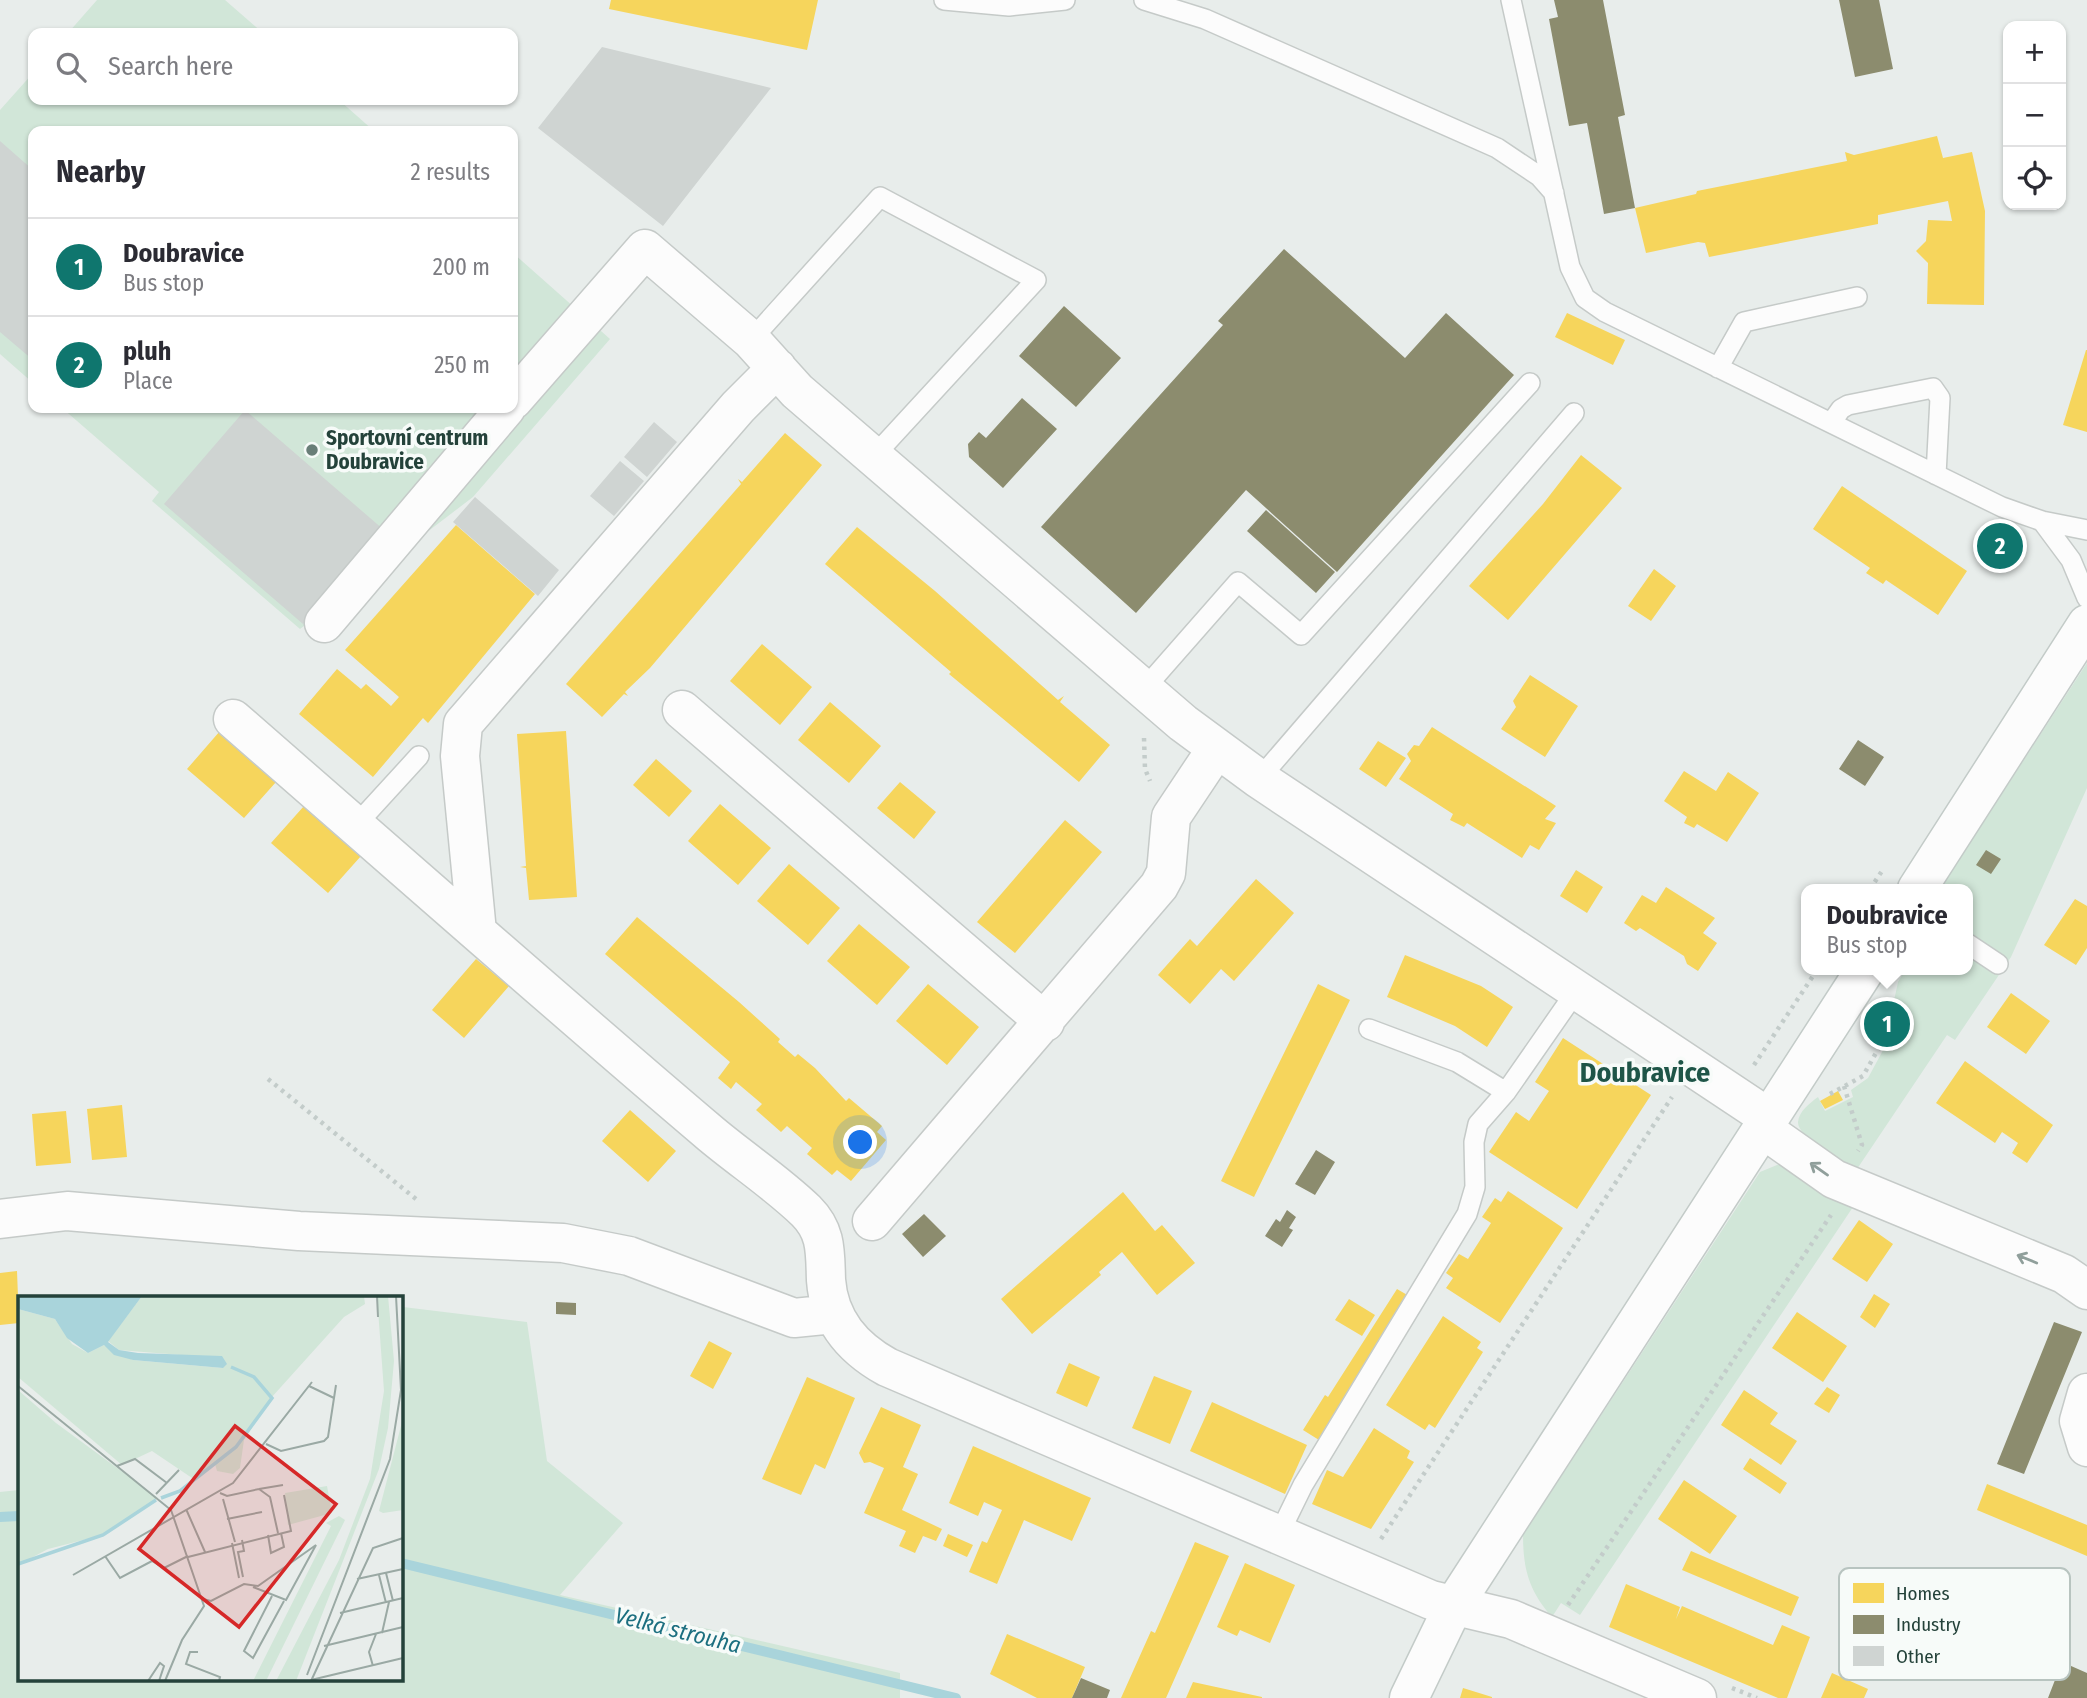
<!DOCTYPE html>
<html lang="en">
<head>
<meta charset="utf-8">
<style>
  body { margin:0; font-family:"Fira Sans Condensed",sans-serif; background:#f7f7f7; color:#2b2b33 }
  .controls { position:absolute; right:21px; top:21px; display:grid; overflow:hidden; border-radius:14px; box-shadow:0 2px 5px #0004 }
  .controls button { width:63px; height:63px; display:grid; place-items:center; padding:0; border:0; border-bottom:2px solid #e1e1e2; background:#fff; color:#2b2b33; font:35px sans-serif }
  .you { position:absolute; left:861px; top:1143px; width:24px; height:24px; margin:-18px; border:5px solid #fff; border-radius:50%; background:#1a73e8; box-shadow:0 0 0 10px #1a73e833 }
  .badge { display:grid; place-items:center; width:46px; height:46px; border-radius:50%; background:#0f766e; color:#fff; font-size:23px; font-weight:700 }
  .pin { position:absolute; translate:-50% -50%; border:4px solid #fff; box-shadow:0 2px 7px #0006 }
  .popup { position:absolute; left:1801px; top:884px; width:172px; height:91px; box-sizing:border-box; display:grid; place-content:center; border-radius:14px; background:#fff; filter:drop-shadow(0 2px 5px #0005); font-size:23px; white-space:nowrap; color:#7c7c81 }
  .popup b { font-size:26px; color:#2b2b33 }
  .popup::after { content:''; position:absolute; left:50%; top:100%; margin-left:-14px; border:14px solid transparent; border-top-color:#fff }
  .list { margin:0; padding:0; list-style:none }
  h2 { display:flex; justify-content:space-between; align-items:center; height:91px; margin:0; padding:0 28px; font-size:30px }
  h2 small { font-size:23px; font-weight:400; color:#7c7c81 }
  .list li { display:grid; grid-template-columns:46px 1fr auto; gap:21px; align-items:center; box-sizing:border-box; height:98px; padding:0 28px; border-top:2px solid #e1e1e2 }
  .list b { display:block; font-size:26px; white-space:nowrap }
  .list p { margin:0; font-size:23px; white-space:nowrap; color:#7c7c81 }
  .list em { font-size:23px; font-style:normal; color:#7c7c81 }
  .icon { flex:none; width:38px; height:38px; fill:none; stroke:currentColor; stroke-width:2; stroke-linecap:round; stroke-linejoin:round }
  .map { position:relative; flex:none; width:2087px; height:1698px; overflow:hidden }
  .search { position:absolute; background:#fff; box-shadow:0 2px 5px #0004; left:28px; top:28px; width:490px; height:77px; display:flex; align-items:center; gap:18px; box-sizing:border-box; padding:0 24px; border-radius:14px; color:#7c7c81; font-size:26px }
  .panel { position:absolute; background:#fff; box-shadow:0 2px 5px #0004; left:28px; top:126px; width:490px; height:287px; border-radius:14px }
  .map>svg:first-child { display:block }
  .green { fill:#d1e6d8 }
  .homes { fill:#f6d55c }
  .industry { fill:#8c8c6e }
  .lines { fill:none; stroke-linecap:round; stroke-linejoin:round }
  .stream { stroke:#a9d4db; stroke-width:10 }
  .building { fill:#cfd4d2 }
  .lane-casing { stroke:#c5cac8; stroke-width:22 }
  .street-casing { stroke:#c5cac8; stroke-width:41 }
  .secondary-casing { stroke:#c3cbc8; stroke-width:41 }
  .path { stroke:#c3ccca; stroke-width:4.5; stroke-dasharray:3.5 5; stroke-linecap:butt }
  .lane { stroke:#fcfcfc; stroke-width:19 }
  .street { stroke:#fcfcfc; stroke-width:38 }
  .secondary { stroke:#fcfcfc; stroke-width:38 }
  .oneway { stroke:#909f9b }
  .poi-dot { fill:#697e78; stroke:#f7fbf9; stroke-width:2.5 }
  .labels { text-anchor:middle; dominant-baseline:central; stroke-width:7; stroke-linejoin:round; paint-order:stroke }
  .poi-label { font-size:21px; font-weight:bold; fill:#24423a; stroke:#f7fbf9; text-anchor:start }
  .water-label { font-size:23px; font-style:italic; fill:#1c6f80; stroke:#f7fbf9 }
  .district-label { font-size:28px; font-weight:bold; fill:#1f5548; stroke:#f7fbf9 }
  .inset-river { fill:none; stroke:#a9d4db; stroke-width:3.5 }
  .inset-road { fill:none; stroke:#9aa9a4; stroke-width:2 }
  .view { fill:#d62828; fill-opacity:0.15; stroke:#d62828; stroke-width:3.5 }
  .inset-edge { fill:none; stroke:#24423a; stroke-width:3.5 }
  .key { fill:#f7fbf9; stroke:#b8c4c0; stroke-width:2 }
  .key-label { font-size:19px; fill:#24423a }
</style>
</head>
<body>
<div class="map">
<svg width="2087" height="1698" viewBox="0 0 2087 1698">
  <rect width="100%" height="100%" fill="#e8edeb"/>
  <path class="green" d="M 97,0 L 225,0 L 263,33 L 68,33 Z
    M 33,73 L 33,100 L 339,100 L 374,131 L 33,131 L 33,383 L 0,354 L 0,110 Z
    M 513,253 L 610,339 L 473,497 L 300,629 L 152,501 L 159,492 L 62,408 L 513,408 Z
    M 2087,663 L 2087,788 L 2011,957 L 1955,1040 L 1947,1035 L 1855,1172 C 1843,1163 1797,1137 1798,1122 C 1799,1111 1810,1103 1818,1097 L 1825,1111 L 1853,1097 L 1851,1090 L 1868,1078 L 1901,1017 L 1892,1010 L 1898,982 L 1905,970 L 1968,970 L 1968,889 L 1940,889 Z
    M 1782,1163 L 1855,1204 L 1580,1615 L 1561,1603 L 1552,1617 C 1529,1591 1523,1569 1523,1535 L 1760,1172 Z
    M 403,1307 L 527,1322 L 547,1461 L 623,1523 L 560,1595 L 900,1673 L 900,1698 L 0,1698 L 0,1492 L 19,1490 L 19,1679 L 401,1679 Z"/>
  <path class="homes" d="M 611,0 L 818,0 L 807,50 L 609,9 Z
    M 1937,136 L 1943,158 L 1972,152 L 1985,211 L 1984,305 L 1927,304 L 1928,263 L 1916,251 L 1926,241 L 1928,220 L 1952,221 L 1948,201 L 1878,215 L 1878,224 L 1709,257 L 1705,243 L 1698,242 L 1646,253 L 1635,208 L 1696,194 L 1697,191 L 1847,161 L 1845,152 L 1854,155 Z
    M 1567,313 L 1625,340 L 1613,365 L 1555,337 Z
    M 2086,350 L 2087,350 L 2087,432 L 2063,425 Z
    M 785,433 L 822,465 L 650,668 L 625,692 L 628,696 L 624,694 L 602,717 L 566,684 L 741,484 L 738,479 L 742,482 Z
    M 1581,455 L 1622,488 L 1508,620 L 1469,586 L 1543,504 Z
    M 1842,486 L 1967,571 L 1938,615 L 1886,580 L 1883,584 L 1866,573 L 1870,568 L 1813,529 Z
    M 456,525 L 535,594 L 428,723 L 423,718 L 373,777 L 299,714 L 337,669 L 361,689 L 366,684 L 391,706 L 399,697 L 345,650 Z
    M 857,527 L 935,591 L 1058,700 L 1064,696 L 1060,702 L 1110,745 L 1079,782 L 949,674 L 951,672 L 825,564 Z
    M 1654,569 L 1676,586 L 1651,621 L 1628,606 Z
    M 762,644 L 812,687 L 780,725 L 730,681 Z
    M 1530,675 L 1578,706 L 1545,757 L 1501,729 L 1516,707 L 1513,701 Z
    M 830,702 L 881,746 L 849,783 L 798,740 Z
    M 1432,727 L 1556,806 L 1545,819 L 1556,823 L 1539,850 L 1530,845 L 1522,858 L 1467,823 L 1464,827 L 1450,820 L 1453,814 L 1399,779 L 1411,761 L 1407,754 L 1414,745 L 1419,746 Z
    M 220,731 L 276,782 L 244,818 L 187,769 Z
    M 566,731 L 577,897 L 529,900 L 526,868 L 520,867 L 526,866 L 517,734 Z
    M 1378,741 L 1406,758 L 1386,787 L 1359,769 Z
    M 656,759 L 692,791 L 669,817 L 633,785 Z
    M 1684,771 L 1716,791 L 1728,772 L 1759,793 L 1727,842 L 1697,824 L 1694,828 L 1684,823 L 1687,817 L 1664,801 Z
    M 900,782 L 936,812 L 914,839 L 877,808 Z
    M 720,804 L 771,848 L 738,885 L 688,841 Z
    M 304,806 L 361,856 L 328,893 L 271,843 Z
    M 1065,820 L 1102,852 L 1015,953 L 977,922 Z
    M 789,864 L 840,908 L 808,945 L 757,901 Z
    M 1576,870 L 1603,887 L 1587,913 L 1560,896 Z
    M 1256,879 L 1294,913 L 1234,981 L 1221,969 L 1190,1004 L 1158,975 L 1190,939 L 1197,946 Z
    M 1666,887 L 1715,918 L 1703,933 L 1717,943 L 1698,971 L 1687,964 L 1684,956 L 1640,928 L 1636,931 L 1624,923 L 1642,895 L 1656,903 Z
    M 2075,899 L 2087,906 L 2087,948 L 2076,965 L 2044,945 Z
    M 637,917 L 739,1002 L 780,1039 L 778,1042 L 795,1057 L 798,1054 L 815,1068 L 846,1101 L 849,1098 L 882,1126 L 877,1132 L 886,1140 L 851,1181 L 837,1170 L 832,1175 L 807,1154 L 812,1148 L 787,1126 L 781,1132 L 756,1110 L 762,1104 L 736,1082 L 731,1089 L 718,1078 L 730,1062 L 605,954 Z
    M 859,924 L 910,967 L 877,1005 L 827,961 Z
    M 1405,955 L 1481,986 L 1513,1007 L 1487,1047 L 1455,1026 L 1387,997 Z
    M 476,959 L 509,986 L 464,1038 L 432,1010 Z
    M 928,984 L 979,1027 L 947,1065 L 896,1021 Z
    M 1318,984 L 1350,1000 L 1254,1197 L 1221,1181 Z
    M 2011,993 L 2050,1021 L 2026,1054 L 1987,1027 Z
    M 1563,1038 L 1651,1095 L 1577,1209 L 1489,1152 L 1516,1112 L 1529,1121 L 1549,1091 L 1535,1082 Z
    M 1965,1061 L 2053,1125 L 2027,1163 L 2012,1153 L 2018,1143 L 2002,1132 L 1995,1143 L 1936,1103 Z
    M 1838,1091 L 1843,1100 L 1825,1109 L 1820,1101 Z
    M 122,1105 L 127,1157 L 92,1160 L 87,1109 Z
    M 630,1110 L 676,1151 L 648,1182 L 602,1141 Z
    M 66,1111 L 71,1163 L 36,1166 L 32,1114 Z
    M 1508,1191 L 1563,1228 L 1500,1323 L 1446,1288 L 1453,1278 L 1446,1273 L 1459,1254 L 1468,1259 L 1491,1223 L 1482,1217 L 1495,1198 L 1501,1202 Z
    M 1123,1192 L 1155,1231 L 1162,1225 L 1195,1263 L 1157,1295 L 1122,1252 L 1099,1272 L 1101,1275 L 1032,1334 L 1001,1299 Z
    M 1859,1220 L 1893,1244 L 1867,1282 L 1832,1259 Z
    M 17,1271 L 19,1323 L 0,1325 L 0,1273 Z
    M 1397,1289 L 1409,1296 L 1319,1440 L 1303,1430 L 1325,1395 L 1328,1397 Z
    M 1874,1294 L 1890,1304 L 1875,1328 L 1860,1317 Z
    M 1349,1299 L 1375,1315 L 1362,1336 L 1335,1320 Z
    M 1797,1312 L 1847,1346 L 1823,1382 L 1772,1348 Z
    M 1443,1316 L 1481,1342 L 1477,1348 L 1483,1352 L 1435,1428 L 1429,1424 L 1425,1430 L 1386,1405 Z
    M 709,1341 L 732,1353 L 713,1389 L 690,1376 Z
    M 1069,1363 L 1100,1377 L 1087,1407 L 1056,1393 Z
    M 1154,1376 L 1192,1391 L 1170,1444 L 1132,1428 Z
    M 807,1377 L 855,1398 L 825,1469 L 815,1464 L 801,1495 L 762,1479 Z
    M 1827,1387 L 1840,1395 L 1829,1413 L 1814,1404 Z
    M 1744,1390 L 1778,1413 L 1770,1424 L 1797,1441 L 1781,1465 L 1721,1425 Z
    M 1212,1402 L 1307,1445 L 1285,1494 L 1190,1451 Z
    M 881,1407 L 921,1425 L 903,1467 L 918,1474 L 902,1510 L 942,1529 L 936,1541 L 923,1536 L 915,1553 L 899,1546 L 906,1531 L 864,1513 L 884,1468 L 870,1462 L 864,1463 L 859,1453 Z
    M 1374,1428 L 1410,1451 L 1407,1458 L 1414,1462 L 1371,1529 L 1312,1504 L 1327,1470 L 1343,1477 Z
    M 973,1446 L 1091,1498 L 1072,1541 L 1024,1520 L 997,1584 L 969,1572 L 982,1541 L 987,1543 L 1002,1510 L 984,1502 L 978,1516 L 949,1503 Z
    M 1750,1458 L 1787,1483 L 1780,1494 L 1743,1469 Z
    M 1684,1480 L 1737,1516 L 1710,1554 L 1658,1519 Z
    M 1987,1484 L 2087,1525 L 2087,1556 L 1977,1510 Z
    M 948,1534 L 973,1545 L 967,1557 L 943,1546 Z
    M 1195,1542 L 1229,1556 L 1166,1698 L 1121,1698 L 1151,1631 L 1155,1633 Z
    M 1691,1551 L 1799,1597 L 1791,1616 L 1682,1570 Z
    M 1245,1563 L 1295,1585 L 1270,1643 L 1240,1630 L 1237,1636 L 1217,1627 Z
    M 1626,1584 L 1680,1607 L 1676,1619 L 1682,1606 L 1773,1645 L 1782,1625 L 1810,1637 L 1787,1698 L 1778,1698 L 1609,1627 Z
    M 1007,1634 L 1085,1667 L 1072,1698 L 1037,1698 L 990,1674 Z
    M 1832,1673 L 1868,1689 L 1864,1698 L 1821,1698 Z
    M 1193,1682 L 1262,1697 L 1262,1698 L 1186,1698 Z
    M 1463,1688 L 1492,1697 L 1492,1698 L 1460,1698 Z"/>
  <path class="industry" d="M 1554,0 L 1603,0 L 1625,115 L 1618,117 L 1635,208 L 1604,214 L 1587,123 L 1569,126 L 1549,19 L 1558,17 Z
    M 1839,0 L 1879,0 L 1893,69 L 1855,77 Z
    M 1284,249 L 1405,358 L 1446,313 L 1514,375 L 1337,572 L 1246,490 L 1136,613 L 1041,527 L 1223,325 L 1218,321 Z
    M 1064,306 L 1121,358 L 1076,407 L 1019,356 Z
    M 1022,398 L 1057,429 L 1003,488 L 969,457 L 968,444 L 979,432 L 986,438 Z
    M 1266,510 L 1335,572 L 1316,593 L 1247,531 Z
    M 1858,740 L 1884,757 L 1865,786 L 1839,769 Z
    M 1986,850 L 2001,859 L 1991,874 L 1976,865 Z
    M 1316,1150 L 1335,1162 L 1315,1195 L 1295,1184 Z
    M 1287,1210 L 1296,1217 L 1289,1228 L 1293,1230 L 1282,1247 L 1265,1236 L 1276,1219 L 1280,1222 Z
    M 924,1214 L 946,1236 L 923,1257 L 902,1234 Z
    M 556,1302 L 576,1303 L 576,1315 L 556,1314 Z
    M 2054,1322 L 2082,1332 L 2024,1474 L 1997,1464 Z
    M 2062,1662 L 2087,1673 L 2087,1698 L 2048,1698 Z
    M 1081,1678 L 1110,1690 L 1107,1698 L 1072,1698 Z"/>
  <g class="lines">
    <path class="stream" d="M 0,1517 L 19,1516
      M 401,1563 L 956,1698"/>
  </g>
  <path class="building" d="M 602,47 L 771,88 L 663,226 L 538,128 Z
    M 0,141 L 33,170 L 33,360 L 0,332 Z
    M 245,410 L 384,530 L 303,624 L 164,504 Z
    M 654,422 L 677,442 L 647,477 L 624,457 Z
    M 620,461 L 644,481 L 614,516 L 590,496 Z
    M 475,497 L 559,570 L 538,596 L 453,522 Z"/>
  <g class="lines">
    <g class="lane-casing">
      <path id="lane" d="M 944,0 L 1009,6 L 1065,0
        M 1144,0 L 1205,19 L 1497,148 L 1539,176 L 1554,193
        M 1511,0 L 1570,267 L 1585,298 L 1605,312 L 2002,507 L 2042,521 L 2071,560 L 2087,598
        M 751,340 L 880,197 L 1036,280 L 873,457
        M 1718,368 L 1744,322 L 1857,297
        M 1831,423 L 1841,409 L 1848,405 L 1933,388 L 1940,398 L 1936,475
        M 2042,521 L 2087,530
        M 1144,689 L 1238,582 L 1301,635 L 1530,383
        M 1259,779 L 1574,413
        M 355,826 L 419,756
        M 1968,944 L 1998,964
        M 1369,1029 L 1457,1062 L 1506,1092
        M 1279,1534 L 1303,1485 L 1467,1214 L 1475,1187 L 1474,1142 L 1478,1124 L 1506,1092 L 1577,990"/>
    </g>
    <g class="street-casing">
      <path id="street" d="M 777,368 L 738,407 L 463,724 L 460,756 L 477,932 C 555,1000 632,1067 711,1134 C 742,1160 777,1183 806,1211 C 827,1232 825,1252 826,1280 C 829,1321 853,1348 887,1367 L 1431,1600 L 1511,1619 L 1697,1698
        M 513,400 L 645,249 L 751,340 L 797,391 L 1183,723 L 1259,779 L 1769,1118
        M 324,623 L 506,408
        M 682,710 L 1045,1022
        M 233,719 L 477,932
        M 1763,1129 L 1834,1179 L 2064,1274 L 2087,1290
        M 0,1219 L 67,1211 L 299,1231 L 563,1243 L 629,1256 L 794,1318 L 834,1314
        M 872,1221 L 1159,886 L 1166,873 L 1171,817 L 1217,748
        M 2087,1393 L 2079,1421 L 2087,1447"/>
    </g>
    <g class="secondary-casing">
      <path id="secondary" d="M 1917,889 L 2087,624
        M 1409,1698 L 1454,1605 L 1865,970"/>
    </g>
    <path class="path" d="M 1144,738 L 1145,769 L 1150,781
      M 1870,889 L 1884,868
      M 1754,1065 L 1817,970
      M 268,1079 L 416,1199
      M 1844,1086 L 1862,1145 L 1858,1151
      M 1830,1094 L 1863,1076 L 1894,1021
      M 1381,1539 L 1672,1097
      M 1568,1605 L 1831,1215
      M 1732,1688 L 1757,1698"/>
    <use href="#lane" class="lane"/>
    <use href="#street" class="street"/>
    <use href="#secondary" class="secondary"/>
  </g>
  <defs><path id="oneway-shaft" d="M-6 0H5M1.5-3L5.5 0L1.5 3" fill="none" stroke-width="1.6" stroke-linecap="round" stroke-linejoin="round" transform="scale(1.75)"/></defs>
  <g class="oneway">
    <use href="#oneway-shaft" transform="translate(1819 1169) rotate(-145)"/>
    <use href="#oneway-shaft" transform="translate(2027 1259) rotate(-158)"/>
  </g>
  <circle class="poi-dot" cx="312" cy="450" r="7"/>
  <g class="labels">
    <g class="poi-label">
      <text x="326" y="438">Sportovní centrum<tspan x="326" dy="24">Doubravice</tspan></text>
    </g>
    <g class="water-label">
      <text transform="translate(678 1630) rotate(14)">Velká strouha</text>
    </g>
    <g class="district-label">
      <text x="1645" y="1072">Doubravice</text>
    </g>
  </g>
  <g transform="translate(18 1296)">
    <rect width="385" height="385" fill="#e8edeb"/>
    <path d="M 124,0 L 346,0 L 347,8 L 326,21 L 253,102 L 226,144 L 222,172 L 215,178 L 199,175 L 197,168 L 177,184 L 134,155 L 104,169 L 0,81 L 0,13 L 37,23 L 54,48 L 70,57 L 86,49 L 115,64 L 205,72 L 200,62 L 101,54 L 90,45 ZM 359,0 L 370,0 L 376,65 L 370,132 L 361,173 L 278,385 L 258,385 L 321,264 L 352,183 L 366,95 ZM 0,94 L 38,127 L 140,202 L 81,240 L 30,253 L 0,269 ZM 385,122 L 385,214 L 365,217 L 361,215 ZM 309,190 L 314,217 L 270,229 L 267,197 ZM 321,220 L 327,224 L 248,385 L 235,385 L 313,230 L 308,227 Z" fill="#d1e6d8"/>
    <path d="M 0,0 L 124,0 L 90,46 L 101,54 L 120,57 L 204,60 L 209,68 L 205,72 L 115,64 L 96,59 L 86,49 L 70,57 L 49,42 L 37,23 L 0,13 Z" fill="#a9d4db"/>
    <path class="inset-river" d="M 143,202 L 162,195 L 218,151 L 254,102 L 236,81 L 213,71M 0,268 L 85,239 L 138,204"/>
    <path class="inset-road" d="M 359,0 L 360,21M 0,90 L 153,214 L 186,310 L 164,344 L 147,385M 291,90 L 316,102M 248,148 L 263,155 L 306,145 L 310,141 L 318,89M 99,170 L 117,163 L 149,187M 241,193 L 265,189M 202,197 L 209,200 L 241,193 L 252,201 L 260,237M 138,198 L 161,174M 205,203 L 217,246M 168,213 L 187,256M 209,223 L 244,216M 250,239 L 253,257 L 266,251 L 263,237M 224,244 L 226,255 L 220,256 L 225,281M 214,247 L 221,282M 87,260 L 102,282 L 134,265 L 146,272 L 170,260M 170,261 L 273,235 L 266,199M 368,277 L 375,305M 55,279 L 215,187 L 294,86M 361,279 L 368,307M 339,283 L 385,273M 254,300 L 226,355 L 235,362 L 266,305M 185,303 L 193,305 L 226,288 L 240,290 L 298,249 L 268,304 L 235,291M 322,317 L 385,302M 364,337 L 371,306M 306,350 L 385,331M 180,356 L 172,356 L 168,368 L 202,381 L 201,385M 355,370 L 351,356 L 358,338M 289,379 L 372,163 L 383,94 L 378,0M 293,384 L 385,362M 130,385 L 142,367 L 146,370 L 141,385M 293,385 L 355,252 L 385,242"/>
    <path class="view" d="M 217,130 L 318,208 L 221,331 L 121,253 Z"/>
    <rect width="385" height="385" class="inset-edge"/>
  </g>
  <rect x="1839" y="1568" width="231" height="112" rx="10" class="key"/>
  <rect x="1853" y="1583" width="31" height="20" fill="#f6d55c"/>
  <rect x="1853" y="1615" width="31" height="19" fill="#8c8c6e"/>
  <rect x="1853" y="1646" width="31" height="20" fill="#cfd4d2"/>
  <g class="key-label">
    <text x="1896" y="1600">Homes</text>
    <text x="1896" y="1631">Industry</text>
    <text x="1896" y="1663">Other</text>
  </g>
</svg>
<div class="controls">
<button>+</button>
<button>−</button>
<button><svg class="icon" aria-label="locate" viewBox="0 0 24 24"><circle cx="12" cy="12" r="6"/><path d="M12 2v4M12 18v4M2 12h4M18 12h4"/></svg></button>
</div>
<div class="you"></div>
<div class="pin badge" style="left:1887px;top:1024px">1</div>
<div class="popup"><b>Doubravice</b>Bus stop</div>
<div class="pin badge" style="left:2000px;top:546px">2</div>
<div class="search"><svg class="icon" aria-label="search" viewBox="0 0 24 24"><circle cx="10" cy="10" r="6"/><path d="M15 15l6 6"/></svg>Search here</div>
<section class="panel">
<h2>Nearby<small>2 results</small></h2>
<ul class="list">
<li><span class="badge">1</span><div><b>Doubravice</b><p>Bus stop</p></div><em>200 m</em></li>
<li><span class="badge">2</span><div><b>pluh</b><p>Place</p></div><em>250 m</em></li>
</ul>
</section>
</div>
</body>
</html>
